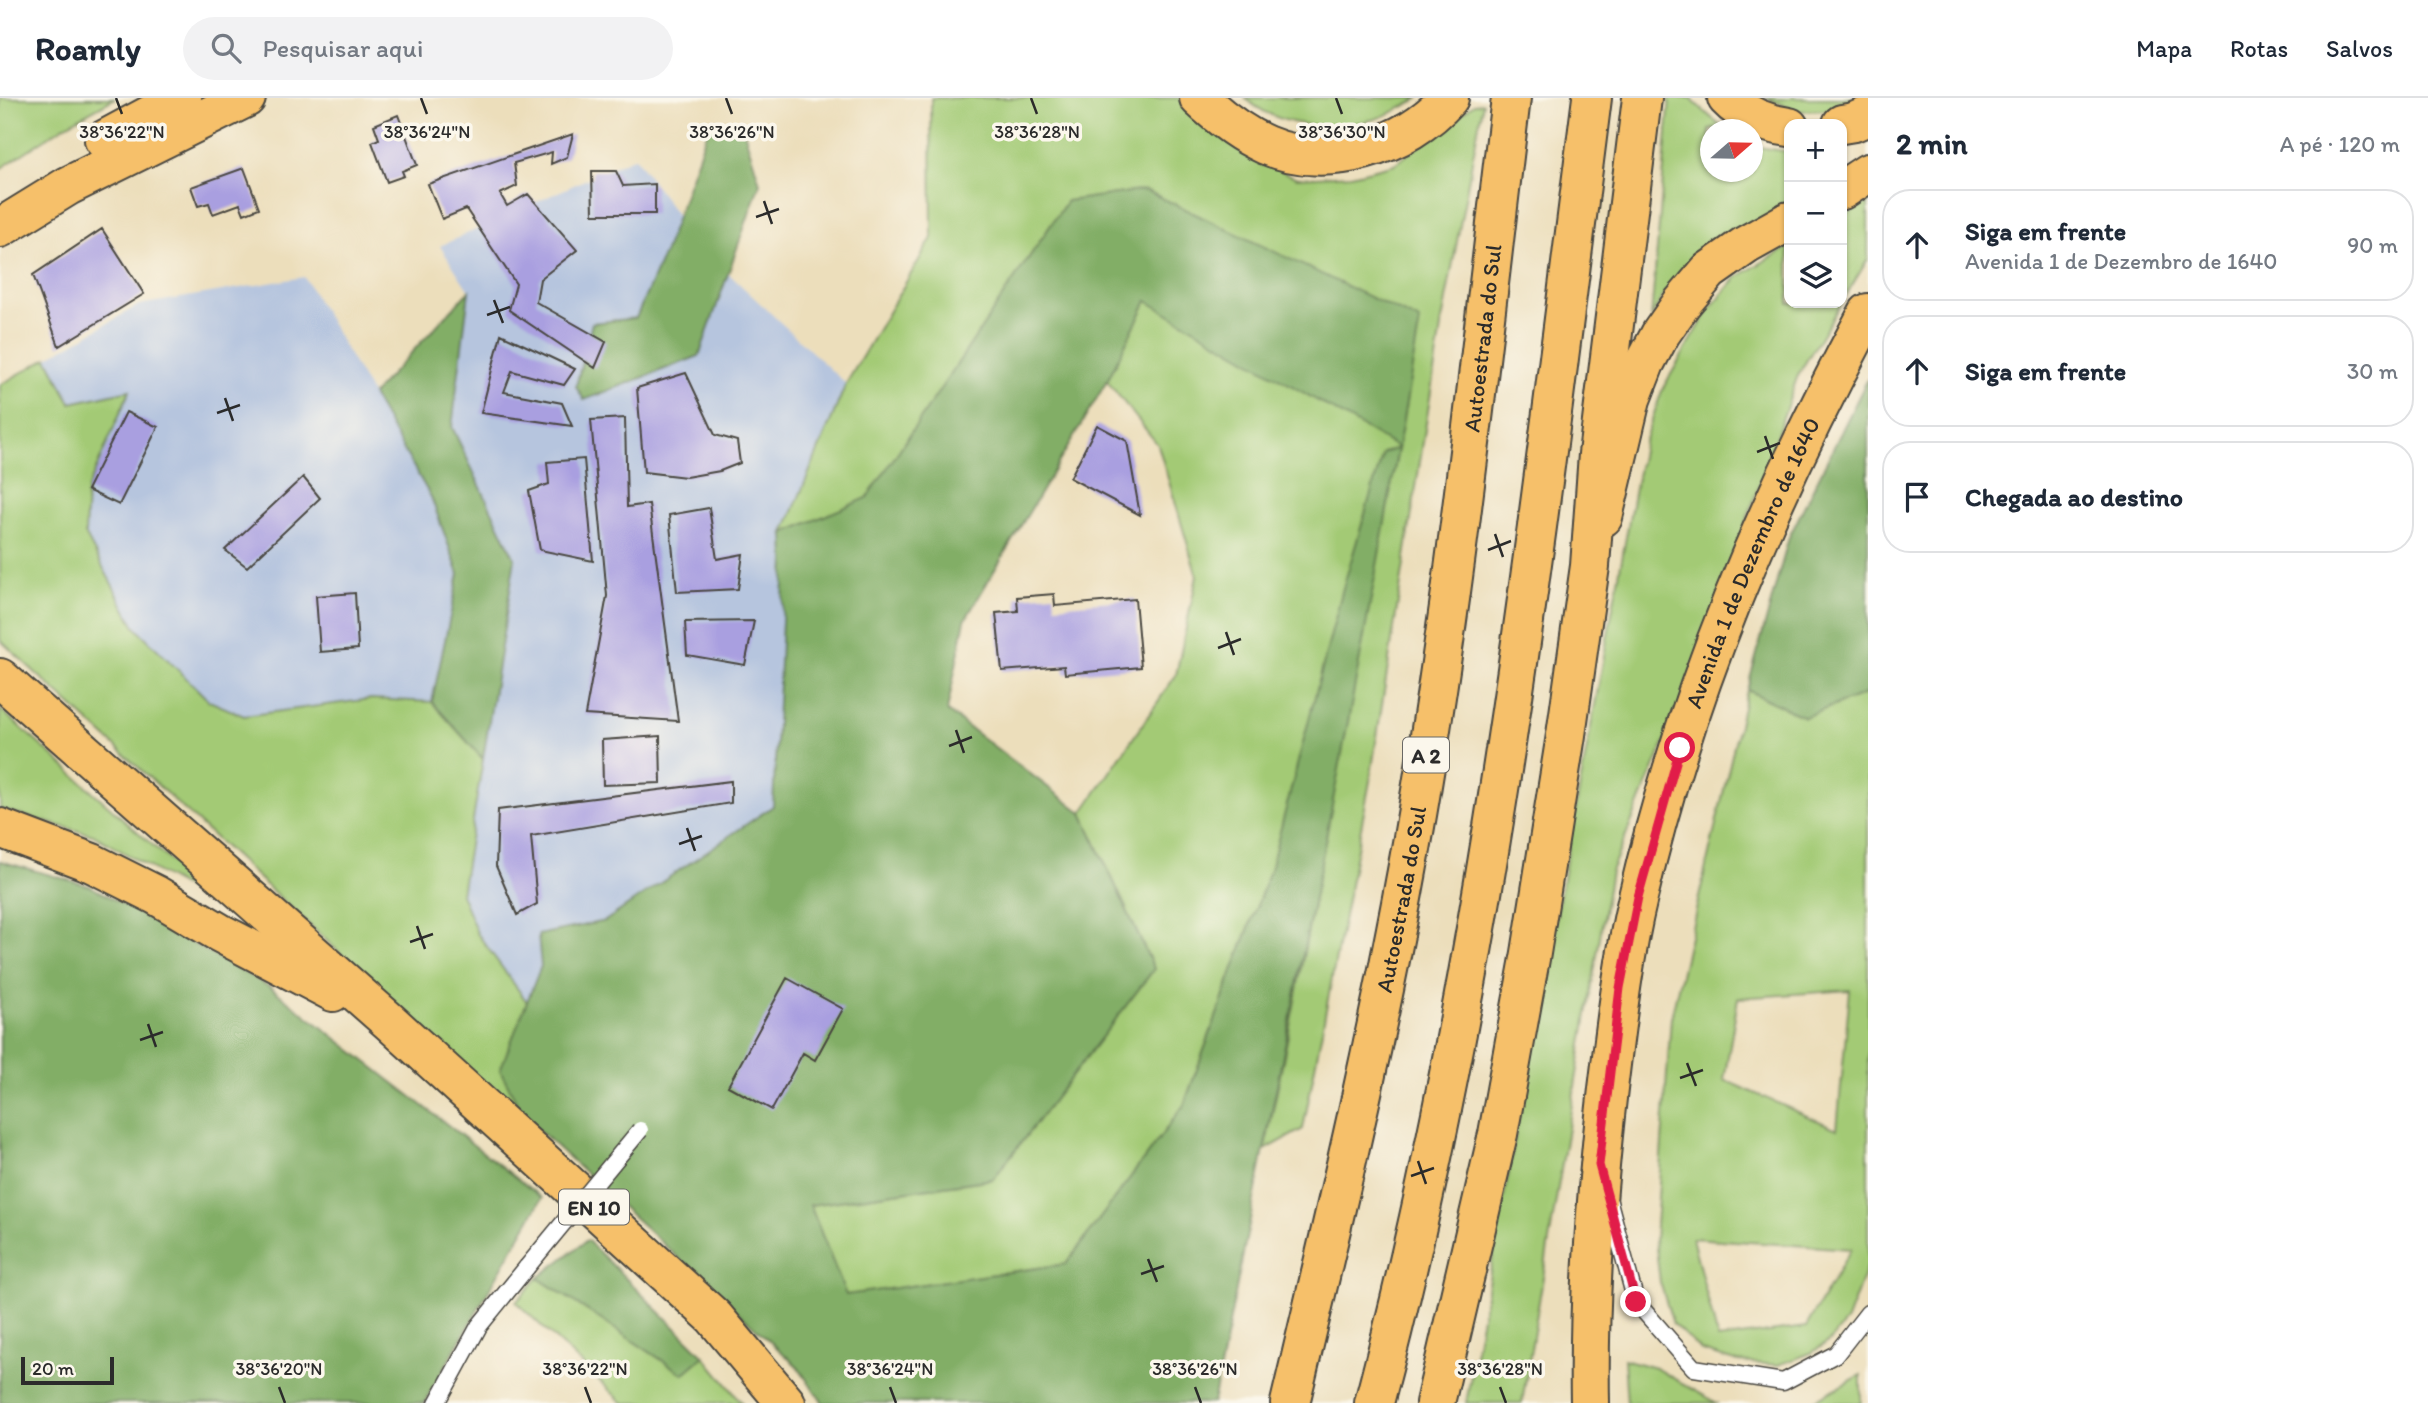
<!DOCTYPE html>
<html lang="pt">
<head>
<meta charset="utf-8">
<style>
  body { margin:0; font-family:Itim,sans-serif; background:#f2f2f3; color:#1f2937 }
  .controls { position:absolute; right:21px; top:21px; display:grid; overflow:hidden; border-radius:14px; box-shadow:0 2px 5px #0004 }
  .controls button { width:63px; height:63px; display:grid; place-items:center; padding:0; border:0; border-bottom:2px solid #e0e1e3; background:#fff; color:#1f2937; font:35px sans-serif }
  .compass { position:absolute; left:1700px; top:21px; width:63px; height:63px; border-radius:50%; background:#fff; box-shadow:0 2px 5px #0004; rotate:70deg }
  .scale { position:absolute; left:21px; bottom:18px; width:93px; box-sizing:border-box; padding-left:7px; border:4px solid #2b2b2b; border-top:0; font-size:19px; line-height:24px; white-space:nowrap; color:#2b2b2b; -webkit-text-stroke:5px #fbf7ec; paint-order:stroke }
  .stop { position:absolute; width:21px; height:21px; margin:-16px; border:5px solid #e11d48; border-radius:50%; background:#fff }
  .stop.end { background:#e11d48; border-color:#fff; box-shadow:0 2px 7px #0008 }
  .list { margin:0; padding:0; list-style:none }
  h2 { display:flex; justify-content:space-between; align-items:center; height:91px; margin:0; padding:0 28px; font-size:30px }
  h2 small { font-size:23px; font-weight:400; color:#747a83 }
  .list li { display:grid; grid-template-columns:46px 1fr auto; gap:21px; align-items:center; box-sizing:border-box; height:112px; margin:0 14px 14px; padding:0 14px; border:2px solid #e0e1e3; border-radius:28px }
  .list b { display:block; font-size:26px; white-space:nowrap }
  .list p { margin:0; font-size:23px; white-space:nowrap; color:#747a83 }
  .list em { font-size:23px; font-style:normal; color:#747a83 }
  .icon { flex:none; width:38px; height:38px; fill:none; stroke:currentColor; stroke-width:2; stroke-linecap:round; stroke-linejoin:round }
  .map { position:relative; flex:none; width:1868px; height:1305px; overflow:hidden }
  header { display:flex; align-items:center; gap:42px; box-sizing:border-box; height:98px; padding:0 35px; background:#fff; border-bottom:2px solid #e0e1e3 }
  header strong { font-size:33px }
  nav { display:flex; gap:38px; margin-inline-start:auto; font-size:24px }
  .search { width:490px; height:63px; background:#f2f2f3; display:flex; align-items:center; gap:18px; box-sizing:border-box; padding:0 24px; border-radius:38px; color:#747a83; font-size:26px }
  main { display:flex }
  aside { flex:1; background:#fff }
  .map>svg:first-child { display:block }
  .industrial { fill:#b6c5de }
  .green { fill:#a3ca75; stroke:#677a50; stroke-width:2; fill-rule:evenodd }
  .forest { fill:#82ae66; stroke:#566c48; stroke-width:2; fill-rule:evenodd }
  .building { fill:#a99fe0 }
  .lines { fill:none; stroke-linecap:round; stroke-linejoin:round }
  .lane-casing { stroke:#484641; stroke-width:19 }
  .primary-casing { stroke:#484641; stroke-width:42 }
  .highway-casing { stroke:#484641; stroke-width:42 }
  .lane { stroke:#fff; stroke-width:16 }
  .primary { stroke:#f6c06b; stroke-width:38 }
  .highway { stroke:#f6c06b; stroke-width:38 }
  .lane-bridge-casing { stroke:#484641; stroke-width:19; stroke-linecap:butt }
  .lane-bridge { stroke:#fff; stroke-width:16 }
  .route { stroke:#e11d48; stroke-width:9 }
  .ticks { fill:none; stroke:#2b2b2b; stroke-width:2.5 }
  .labels { text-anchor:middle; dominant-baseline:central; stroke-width:7; stroke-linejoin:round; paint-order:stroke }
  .shield { fill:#fbf7ec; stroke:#696865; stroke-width:2 }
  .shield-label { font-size:21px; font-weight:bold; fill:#2b2b2b }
  .street-label { font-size:23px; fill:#2b2b2b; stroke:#fbf7ec }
  .ticks-label { font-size:18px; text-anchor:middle; fill:#2b2b2b; stroke:#fbf7ec; stroke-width:7; stroke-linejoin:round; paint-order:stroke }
</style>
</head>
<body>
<header>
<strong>Roamly</strong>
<div class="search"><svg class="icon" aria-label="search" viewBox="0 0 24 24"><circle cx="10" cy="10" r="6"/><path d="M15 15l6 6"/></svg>Pesquisar aqui</div>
<nav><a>Mapa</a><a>Rotas</a><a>Salvos</a></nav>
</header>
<main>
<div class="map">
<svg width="1868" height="1305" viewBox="0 0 1868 1305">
  <rect width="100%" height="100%" fill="#fbf7ec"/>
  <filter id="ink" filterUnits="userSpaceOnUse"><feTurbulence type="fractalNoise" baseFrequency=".0143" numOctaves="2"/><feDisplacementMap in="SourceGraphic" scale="14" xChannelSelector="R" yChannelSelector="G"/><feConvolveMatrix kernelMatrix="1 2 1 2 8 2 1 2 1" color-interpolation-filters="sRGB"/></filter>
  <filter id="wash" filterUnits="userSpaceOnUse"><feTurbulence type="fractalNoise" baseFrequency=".00686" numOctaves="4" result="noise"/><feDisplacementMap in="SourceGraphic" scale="28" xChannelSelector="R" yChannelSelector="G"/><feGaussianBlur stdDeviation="1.57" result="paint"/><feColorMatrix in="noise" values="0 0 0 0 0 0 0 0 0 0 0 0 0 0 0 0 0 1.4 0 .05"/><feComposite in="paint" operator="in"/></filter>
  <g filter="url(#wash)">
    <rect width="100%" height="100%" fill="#ecdebb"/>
    <path class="industrial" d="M 635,59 L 697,146 L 846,286 L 784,435 L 785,462 L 773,708 L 605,824 L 538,837 L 541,868 L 527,904 L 477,835 L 461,796 L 515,461 L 452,329 L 469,193 L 440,148 Z
      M 304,179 L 431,399 L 459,476 L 432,604 L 371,601 L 244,618 L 209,603 L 135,529 L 85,436 L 87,392 L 129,292 L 71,305 L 47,260 L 139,207 Z"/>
    <path class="green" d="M 0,0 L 115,0 L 66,27 L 0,71 Z
      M 931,0 L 1179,0 L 1266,66 L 1297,80 L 1351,77 L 1395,66 L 1474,6 L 1483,5 L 1442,223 L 1370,683 L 1303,1031 L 1265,1052 L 1294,908 L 1398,351 L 1270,772 L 1184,1007 L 1066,1166 L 846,1197 L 810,1107 L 993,1081 L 1154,871 L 1082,715 L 1176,577 L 1197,478 L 1158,347 L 1107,283 L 1146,202 L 1398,349 L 1067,103 L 867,401 L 784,435 L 846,286 L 932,140 Z
      M 1245,0 L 1420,0 C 1406,7 1390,17 1375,21 C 1333,33 1279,31 1245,0 Z
      M 1670,0 L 1692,0 L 1695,5 L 1724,31 L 1710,32 L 1710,74 L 1752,74 L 1753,48 L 1789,54 L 1789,107 L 1695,163 L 1664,195 L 1651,220 Z
      M 1765,0 L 1868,0 L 1833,12 L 1799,13 Z
      M 1868,104 L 1868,161 L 1842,204 L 1842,119 Z
      M 1789,149 L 1789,205 L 1841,205 L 1798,277 L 1686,593 L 1611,773 L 1522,1305 L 1466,1305 L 1643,347 L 1663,290 L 1710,210 L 1737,179 Z
      M 47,260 L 71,305 L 130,292 L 87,392 L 85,436 L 135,529 L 209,603 L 244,618 L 371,601 L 432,604 L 483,661 L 461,796 L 477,835 L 527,904 L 501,972 L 525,1020 L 490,993 L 0,542 L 0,287 Z
      M 1747,592 L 1804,619 L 1868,595 L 1868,1165 L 1847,1222 L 1831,1242 L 1811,1255 L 1778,1267 L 1738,1264 L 1702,1253 L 1673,1226 L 1660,1184 L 1655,1141 L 1671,920 ZM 1850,892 L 1837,1031 L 1724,982 L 1738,900 ZM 1692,1140 L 1851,1151 L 1806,1229 L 1718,1241 Z
      M 0,611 L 194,784 L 200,798 L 93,737 L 0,711 Z
      M 538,1180 L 683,1276 L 704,1258 L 742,1305 L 623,1305 L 516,1204 Z
      M 1624,1261 L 1655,1270 L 1717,1305 L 1627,1305 Z
      M 1861,1277 L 1861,1305 L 1809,1305 Z"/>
    <path class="forest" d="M 711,22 L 742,27 L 760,85 L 699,258 L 584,302 L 576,288 L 592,225 L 636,220 L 665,153 Z
      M 1145,92 L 1420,223 C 1359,585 1286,945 1213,1305 L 823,1305 L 797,1268 L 525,1020 L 500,972 L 541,868 L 538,837 L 605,823 L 773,708 L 785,462 L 784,435 L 867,400 L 1067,103 ZM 1147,203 L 1398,350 L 1383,355 L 1343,490 L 1270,772 L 1184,1007 L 1066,1166 L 846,1197 L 810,1107 L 993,1081 L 1154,871 L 1082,715 L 947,613 L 965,522 L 1107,283 Z
      M 469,193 L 452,329 L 515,461 L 483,661 L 432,604 L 459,476 L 431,399 L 372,297 Z
      M 1868,280 L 1868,595 L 1804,619 L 1747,592 L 1789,439 Z
      M 0,763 L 90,788 L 270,889 L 542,1100 L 424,1305 L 0,1305 Z
      M 587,1142 L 704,1258 L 683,1276 L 538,1180 Z"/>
    <g id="blocks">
      <path class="building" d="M 398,17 L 417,67 L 402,73 L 404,78 L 387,84 L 372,44 L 379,41 L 374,27 Z
        M 573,36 L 567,59 L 551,66 L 552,54 L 514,65 L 517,88 L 500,96 L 507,108 L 528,96 L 577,152 L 540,181 L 536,204 L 606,244 L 595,270 L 509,212 L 516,186 L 466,111 L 442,121 L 428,86 Z
        M 244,70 L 259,110 L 244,116 L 240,106 L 213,116 L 209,105 L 198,108 L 191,89 Z
        M 592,73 L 616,73 L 623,88 L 655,86 L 655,116 L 593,116 Z
        M 102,131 L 144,196 L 59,248 L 33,177 Z
        M 501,236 L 575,271 L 564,287 L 512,273 L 504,294 L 562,305 L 572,328 L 481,315 Z
        M 686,275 L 715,337 L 737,343 L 740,365 L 720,373 L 686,379 L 644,374 L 637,290 Z
        M 126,314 L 158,329 L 119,407 L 87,392 Z
        M 625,320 L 627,409 L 649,406 L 678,623 L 585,617 L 607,498 L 591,322 Z
        M 1097,327 L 1127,343 L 1140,417 L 1070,380 Z
        M 584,361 L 593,463 L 540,452 L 529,393 L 549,386 L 547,364 Z
        M 303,379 L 320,400 L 247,469 L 225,452 Z
        M 709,410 L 717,461 L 743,456 L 738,491 L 677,494 L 669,417 Z
        M 355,495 L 358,551 L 320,554 L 316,498 Z
        M 1054,496 L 1055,508 L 1135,501 L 1141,569 L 1065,576 L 1064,568 L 1002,573 L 996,515 L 1018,513 L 1017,499 Z
        M 754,523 L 745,567 L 687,557 L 685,524 Z
        M 660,638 L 661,685 L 603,687 L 602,642 Z
        M 731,683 L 731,705 L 531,738 L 537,806 L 517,817 L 496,768 L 498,712 Z
        M 787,880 L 843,911 L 815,962 L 803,955 L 772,1012 L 728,988 Z"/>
    </g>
  </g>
  <g filter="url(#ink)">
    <use href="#blocks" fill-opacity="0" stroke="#484641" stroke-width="2"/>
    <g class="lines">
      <g class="lane-casing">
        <path id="lane" d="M 1609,1104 L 1636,1204 L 1694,1270 L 1783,1284 L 1836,1256 L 1868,1215
          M 437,1305 L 479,1228 L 527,1169"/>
      </g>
      <g class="primary-casing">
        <g id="primary">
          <path d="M 1199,0 C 1218,18 1241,36 1266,47 C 1327,73 1406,49 1449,0"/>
          <path d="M 104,42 L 182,0"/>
          <path d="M 1842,92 L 1868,75"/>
          <path d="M 0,130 L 68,88 L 246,0"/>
          <path d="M 1603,419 L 1631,301 L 1645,265 L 1661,235 L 1682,205 L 1709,173 L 1746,147 L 1789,123"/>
          <path d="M 0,580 L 390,924 L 714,1219 L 786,1305"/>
          <path d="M 0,730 L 92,765 L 156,797 L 220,835 L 333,894"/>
          <path id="s1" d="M 1590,1305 C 1588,1200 1596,1095 1608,991 C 1616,926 1623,862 1638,799 C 1686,592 1768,401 1868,215"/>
        </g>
      </g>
      <g class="highway-casing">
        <g id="highway">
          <path d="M 1727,0 C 1743,17 1767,26 1789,29"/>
          <path d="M 1842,26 L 1854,24 L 1868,18"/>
          <path id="s2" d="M 1290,1305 C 1339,1100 1388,894 1422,687 C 1460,459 1483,229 1511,0"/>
          <path d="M 1374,1305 C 1487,878 1536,438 1592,0"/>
          <path d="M 1435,1305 L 1498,1036 L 1531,855 L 1566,637 L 1590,468 L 1598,356 L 1642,0"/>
        </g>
      </g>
      <use href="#lane" class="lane"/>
      <use href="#primary" class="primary"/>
      <use href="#highway" class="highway"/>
      <g class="lane-bridge-casing">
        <path id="lane-bridge" d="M 527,1169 L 640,1032"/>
      </g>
      <use href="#lane-bridge" class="lane-bridge"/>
    </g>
  </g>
  <g class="lines" filter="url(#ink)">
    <path class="route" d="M 1636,1204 L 1599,1067 L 1620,890 L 1638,799 L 1680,650"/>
  </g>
  <path class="ticks" d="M 116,0 L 122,16M 421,0 L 427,16M 726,0 L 732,16M 1031,0 L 1037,16M 1336,0 L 1342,16M 764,103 L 772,126M 756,119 L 779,111M 494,202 L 503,225M 487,217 L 510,209M 225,300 L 233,323M 217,315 L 240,307M 1765,338 L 1773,361M 1757,354 L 1780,345M 1495,436 L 1503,459M 1488,452 L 1511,443M 1226,534 L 1234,557M 1218,550 L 1241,541M 956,632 L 964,655M 949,648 L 972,639M 687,730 L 695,753M 679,746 L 702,738M 417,828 L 425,851M 410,844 L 433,836M 148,926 L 156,949M 140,942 L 163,934M 1687,965 L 1696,988M 1680,980 L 1703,972M 1418,1063 L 1426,1086M 1411,1078 L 1434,1070M 1148,1161 L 1157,1184M 1141,1176 L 1164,1168M 279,1289 L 285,1305M 585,1289 L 591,1305M 890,1289 L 896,1305M 1195,1289 L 1201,1305M 1500,1289 L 1506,1305"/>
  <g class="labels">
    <g class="shield">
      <rect x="1403" y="639.5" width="46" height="35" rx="5"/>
      <rect x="559" y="1091.5" width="70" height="35" rx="5"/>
    </g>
    <g class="shield-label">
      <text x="1426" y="657">A 2</text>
      <text x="594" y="1109">EN 10</text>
    </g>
    <g class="street-label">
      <text stroke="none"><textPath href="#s2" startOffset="1083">Autoestrada do Sul</textPath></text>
      <text stroke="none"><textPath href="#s1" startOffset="863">Avenida 1 de Dezembro de 1640</textPath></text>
      <text stroke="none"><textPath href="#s2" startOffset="516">Autoestrada do Sul</textPath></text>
    </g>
  </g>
  <g class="ticks-label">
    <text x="122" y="40">38°36'22"N</text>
    <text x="427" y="40">38°36'24"N</text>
    <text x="732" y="40">38°36'26"N</text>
    <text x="1037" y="40">38°36'28"N</text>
    <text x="1342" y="40">38°36'30"N</text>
    <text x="279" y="1277">38°36'20"N</text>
    <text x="585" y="1277">38°36'22"N</text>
    <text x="890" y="1277">38°36'24"N</text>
    <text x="1195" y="1277">38°36'26"N</text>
    <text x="1500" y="1277">38°36'28"N</text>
  </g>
</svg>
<div class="controls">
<button>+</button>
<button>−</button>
<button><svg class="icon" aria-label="layers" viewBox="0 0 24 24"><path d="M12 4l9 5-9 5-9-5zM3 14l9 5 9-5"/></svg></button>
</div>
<svg class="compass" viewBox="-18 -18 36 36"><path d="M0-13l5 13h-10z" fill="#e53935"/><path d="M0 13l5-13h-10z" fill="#747a83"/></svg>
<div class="scale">20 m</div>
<div class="stop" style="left:1680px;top:650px"></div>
<div class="stop end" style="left:1636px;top:1204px"></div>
</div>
<aside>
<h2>2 min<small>A pé · 120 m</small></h2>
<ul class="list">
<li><svg class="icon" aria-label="ahead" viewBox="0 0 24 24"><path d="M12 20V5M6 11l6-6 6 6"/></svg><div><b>Siga em frente</b><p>Avenida 1 de Dezembro de 1640</p></div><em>90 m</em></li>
<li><svg class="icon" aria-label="ahead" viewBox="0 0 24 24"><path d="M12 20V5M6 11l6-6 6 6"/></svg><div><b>Siga em frente</b></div><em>30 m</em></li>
<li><svg class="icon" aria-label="arrive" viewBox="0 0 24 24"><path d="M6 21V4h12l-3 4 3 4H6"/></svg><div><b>Chegada ao destino</b></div></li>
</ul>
</aside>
</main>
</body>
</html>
